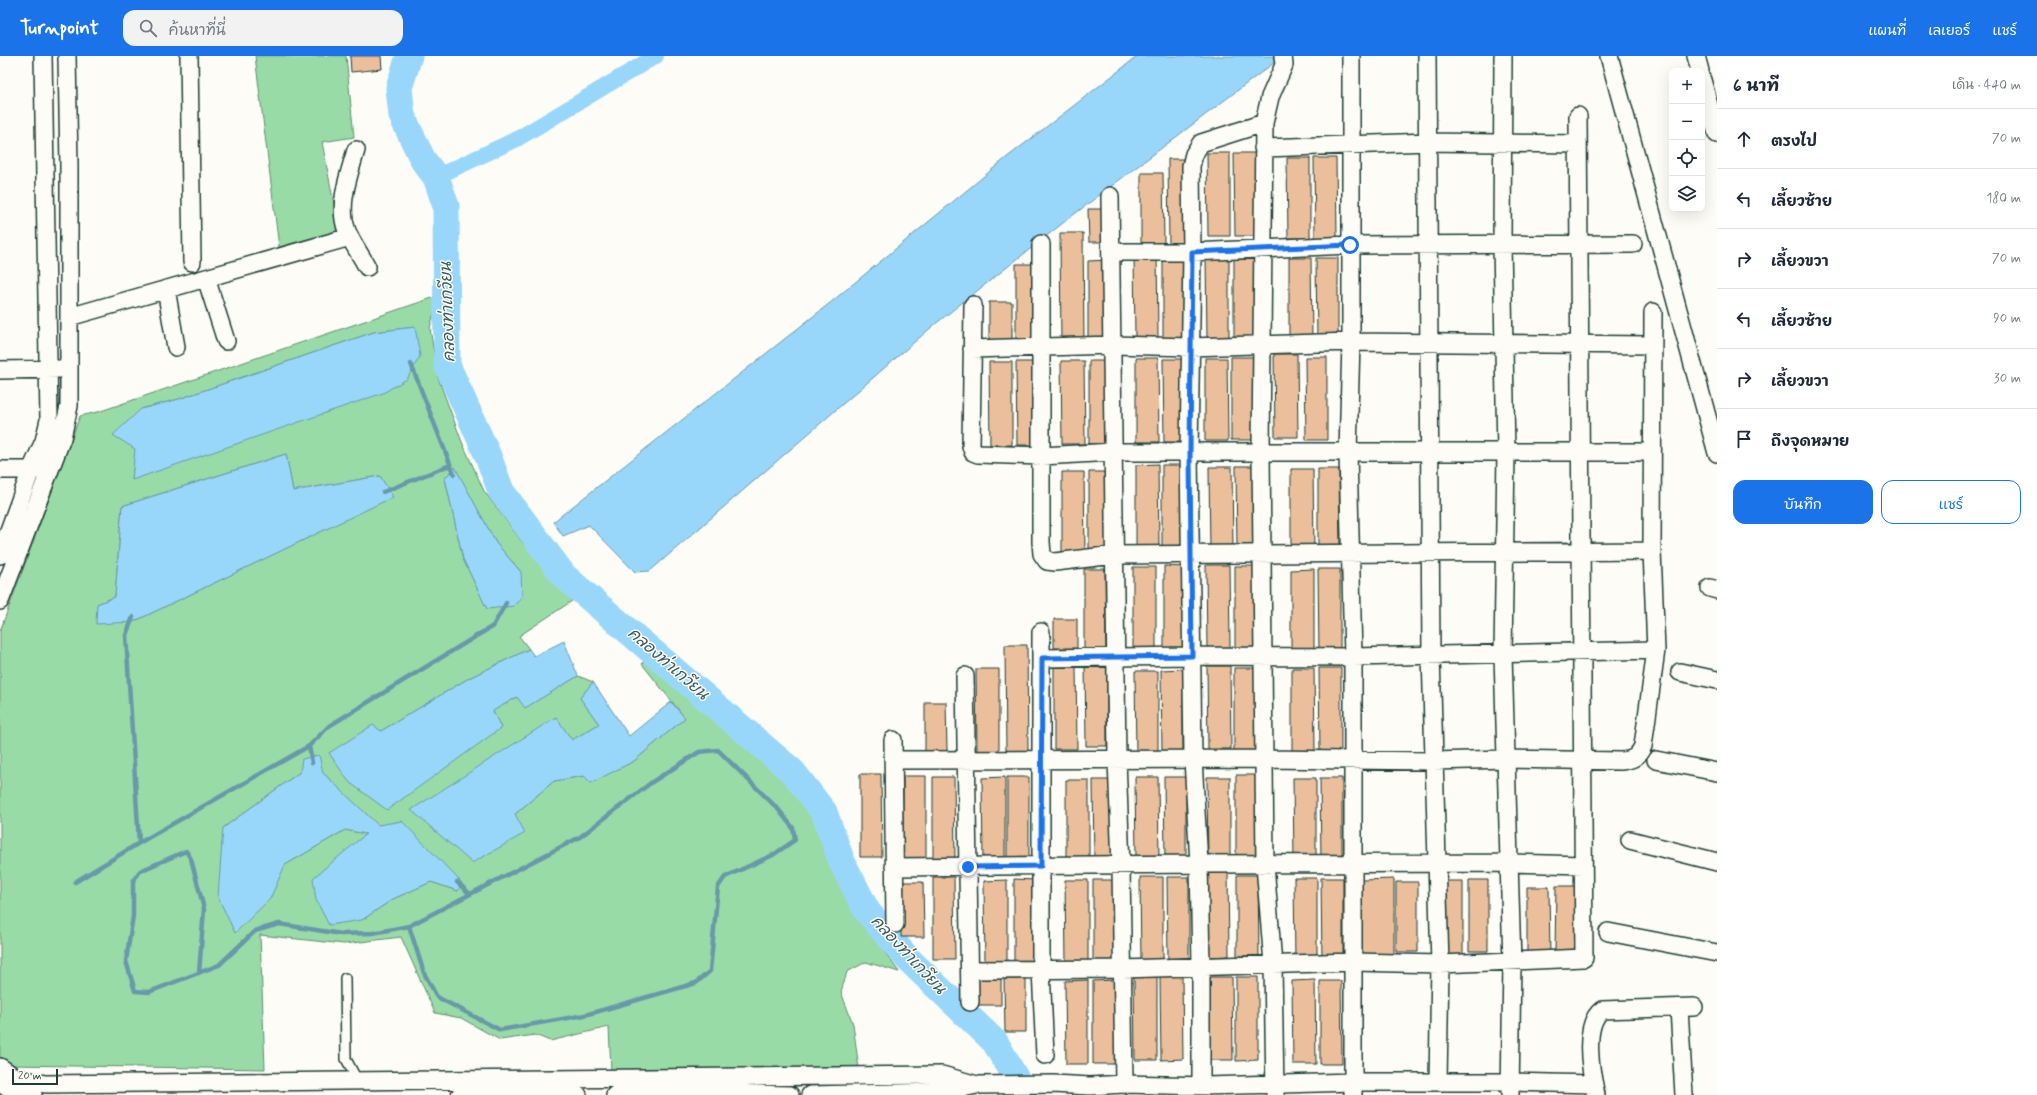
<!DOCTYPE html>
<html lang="th">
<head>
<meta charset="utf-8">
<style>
  body { margin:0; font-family:Mynerve,"Playpen Sans Thai",sans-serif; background:#f2f2f3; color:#1f2937 }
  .controls { position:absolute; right:12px; top:12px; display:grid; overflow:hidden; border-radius:8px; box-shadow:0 4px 16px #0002 }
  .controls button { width:36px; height:36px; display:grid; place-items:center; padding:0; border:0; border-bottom:1px solid #e0e1e3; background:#fff; color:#1f2937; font:20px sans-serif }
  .scale { position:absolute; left:12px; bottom:10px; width:46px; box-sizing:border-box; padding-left:4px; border:2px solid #1f3d34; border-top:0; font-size:11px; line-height:14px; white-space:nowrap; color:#1f3d34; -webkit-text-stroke:3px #fdfcf7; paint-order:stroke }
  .stop { position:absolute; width:12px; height:12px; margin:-9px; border:3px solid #1a73e8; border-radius:50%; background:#fff }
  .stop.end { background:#1a73e8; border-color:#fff; box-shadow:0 1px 4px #0008 }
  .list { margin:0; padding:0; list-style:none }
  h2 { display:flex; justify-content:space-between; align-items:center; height:52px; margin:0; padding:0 16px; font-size:17px }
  h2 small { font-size:13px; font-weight:400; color:#747a83 }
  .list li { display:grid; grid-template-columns:26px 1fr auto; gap:12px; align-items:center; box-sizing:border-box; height:60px; padding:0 16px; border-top:1px solid #e0e1e3 }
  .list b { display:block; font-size:15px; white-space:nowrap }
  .list em { font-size:13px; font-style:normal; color:#747a83 }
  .actions { display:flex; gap:8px; padding:12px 16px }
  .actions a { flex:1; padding:9px 0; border:1px solid #1a73e8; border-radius:12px; text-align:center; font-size:14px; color:#1a73e8 }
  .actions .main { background:#1a73e8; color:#fff }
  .icon { flex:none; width:22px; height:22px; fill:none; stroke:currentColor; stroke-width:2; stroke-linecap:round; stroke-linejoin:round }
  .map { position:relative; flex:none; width:1717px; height:1039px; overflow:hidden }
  header { display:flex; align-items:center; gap:24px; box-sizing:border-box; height:56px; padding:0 20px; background:#1a73e8; color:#fff }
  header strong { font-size:19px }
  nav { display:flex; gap:22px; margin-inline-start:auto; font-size:14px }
  .search { width:280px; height:36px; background:#f2f2f3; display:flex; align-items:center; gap:10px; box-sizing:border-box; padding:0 14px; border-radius:12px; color:#747a83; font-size:15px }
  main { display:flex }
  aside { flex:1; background:#fff }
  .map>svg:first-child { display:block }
  .green { fill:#99dba6; stroke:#5c8c6d; fill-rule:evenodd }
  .water { fill:#99d7fa; stroke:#6899ab }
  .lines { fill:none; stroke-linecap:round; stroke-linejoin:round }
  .stream { stroke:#6899ab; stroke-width:4.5 }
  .canal { stroke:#99d7fa; stroke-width:16 }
  .river { stroke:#99d7fa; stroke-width:27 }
  .building { fill:#ebbf9b; stroke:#1f3d34 }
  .service-casing { stroke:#1f3d34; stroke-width:12 }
  .minor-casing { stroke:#1f3d34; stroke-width:20 }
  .service { stroke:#fdfcf7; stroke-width:9 }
  .minor { stroke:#fdfcf7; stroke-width:17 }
  .route { stroke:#1a73e8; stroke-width:5 }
  .labels { text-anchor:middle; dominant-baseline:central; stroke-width:3; stroke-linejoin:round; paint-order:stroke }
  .water-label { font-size:16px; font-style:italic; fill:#375c5c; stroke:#fdfcf7 }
</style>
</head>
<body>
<header>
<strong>Turnpoint</strong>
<div class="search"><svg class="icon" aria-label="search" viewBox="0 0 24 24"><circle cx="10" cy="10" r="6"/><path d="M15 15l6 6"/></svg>ค้นหาที่นี่</div>
<nav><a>แผนที่</a><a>เลเยอร์</a><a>แชร์</a></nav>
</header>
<main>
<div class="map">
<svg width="1717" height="1039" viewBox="0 0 1717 1039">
  <rect width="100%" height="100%" fill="#fdfcf7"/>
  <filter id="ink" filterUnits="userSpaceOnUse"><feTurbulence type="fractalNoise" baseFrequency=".025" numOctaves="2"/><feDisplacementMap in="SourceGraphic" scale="8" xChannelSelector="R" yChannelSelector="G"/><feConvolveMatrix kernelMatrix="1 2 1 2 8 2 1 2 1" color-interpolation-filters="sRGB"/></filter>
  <g filter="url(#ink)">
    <path class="green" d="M 255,0 L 346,0 L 354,81 L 322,86 L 339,174 L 279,191 Z
      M 438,240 L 430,272 L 438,322 L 462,386 L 484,435 L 523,487 L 578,541 L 519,580 L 529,593 L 469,622 L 381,675 L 329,697 L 501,671 L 492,655 L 517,641 L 526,651 L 578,620 L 593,626 L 580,642 L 599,668 L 572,684 L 555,661 L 515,758 L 554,725 L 584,720 L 591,726 L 634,705 L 685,662 L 642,608 L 649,595 L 715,657 L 719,669 L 804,741 L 823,771 L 854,853 L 899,916 L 866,906 L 847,916 L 841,936 L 853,968 L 859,1013 L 611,1015 L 609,971 L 550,985 L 535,979 L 500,984 L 461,962 L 435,957 L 401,881 L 344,888 L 260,879 L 265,1013 L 11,1009 L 0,1001 L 0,575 L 80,360 L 98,356 ZM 415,271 L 132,423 L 141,353 L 179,343 L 374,276 ZM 286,398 L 293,435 L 380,420 L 392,441 L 133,566 L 97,548 L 115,541 L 122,450 ZM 455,412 L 496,487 L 521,516 L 487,552 L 463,503 L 445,422 ZM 300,716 L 323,717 L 378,770 L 402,765 L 458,835 L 431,826 L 393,843 L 362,864 L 366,778 L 345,774 L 285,809 L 223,772 Z"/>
    <path class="water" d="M 1138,0 L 1273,0 L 1275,6 L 1068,163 L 934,269 L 650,515 L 635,516 L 589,469 L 563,480 L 553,466 L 830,247 L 1006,102 Z
      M 415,271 L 420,300 L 407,323 L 383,337 L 132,424 L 135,393 L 113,379 L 141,353 L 179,343 L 374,276 Z
      M 286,398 L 293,435 L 380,420 L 393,441 L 133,566 L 96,568 L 97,548 L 115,541 L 122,450 Z
      M 455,411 L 496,487 L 521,516 L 522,540 L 514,550 L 487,553 L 463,503 L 445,422 Z
      M 564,585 L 578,620 L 525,652 L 517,641 L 493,655 L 501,672 L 387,754 L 349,726 L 329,697 L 373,669 L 381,675 L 469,622 L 529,593 L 534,600 Z
      M 593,626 L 629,680 L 671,646 L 685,662 L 634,705 L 591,727 L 584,720 L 554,725 L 515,758 L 525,777 L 472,807 L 411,754 L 556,661 L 572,684 L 599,668 L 580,642 Z
      M 319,699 L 323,717 L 378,769 L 402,765 L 462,827 L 458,835 L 431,826 L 393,843 L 362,864 L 329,869 L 316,844 L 313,822 L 366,778 L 345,774 L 285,809 L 270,843 L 235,877 L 218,841 L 223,772 L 300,716 L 302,703 Z"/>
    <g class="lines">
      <path class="stream" d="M 411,308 L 454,418
        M 383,436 L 450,409
        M 133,561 L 126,579 L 139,787 L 309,690
        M 312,707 L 309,690 L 329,670 L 493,570 L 506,547
        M 75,826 L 139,787
        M 457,826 L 470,838
        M 199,917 L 204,853 L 191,803 L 186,795 L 140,815 L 133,825 L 133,860 L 126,905 L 135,935 L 149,936 L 219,909 L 255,875 L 279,868 L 341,878 L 373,877 L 409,870 L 580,781 L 652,726 L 699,696 L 718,694 L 778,753 L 793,772 L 795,784 L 773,799 L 725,821 L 718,831 L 710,915 L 696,927 L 585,959 L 500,974 L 437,941 L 424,917 L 409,870"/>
      <path class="canal" d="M 436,121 L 517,83 L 656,0"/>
      <path class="river" d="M 409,0 L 399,32 L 402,60 L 423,104 L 436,121 L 446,150 L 447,309 L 488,400 L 501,435 L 564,520 L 793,716 L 824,756 L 842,806 L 867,855 L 908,903 L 995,986 L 1025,1039"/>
    </g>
    <path class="building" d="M 350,0 L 381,0 L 382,13 L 351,16 Z
      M 1207,97 L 1230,97 L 1230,180 L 1208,180 Z
      M 1234,97 L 1256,97 L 1257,180 L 1235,180 Z
      M 1287,102 L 1310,102 L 1310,182 L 1288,182 Z
      M 1314,102 L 1336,102 L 1337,182 L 1315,182 Z
      M 1168,103 L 1190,103 L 1190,186 L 1169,187 Z
      M 1141,117 L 1163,117 L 1164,187 L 1141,187 Z
      M 1088,153 L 1109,153 L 1109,186 L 1089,186 Z
      M 1060,177 L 1083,177 L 1084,288 L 1061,288 Z
      M 1134,198 L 1157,198 L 1158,281 L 1135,281 Z
      M 1234,199 L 1255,200 L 1256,283 L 1234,283 Z
      M 1163,200 L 1184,200 L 1185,283 L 1163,283 Z
      M 1206,200 L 1229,200 L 1229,283 L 1207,283 Z
      M 1289,202 L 1311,202 L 1312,285 L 1289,285 Z
      M 1316,202 L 1338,202 L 1338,285 L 1317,285 Z
      M 1110,204 L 1110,288 L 1088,288 L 1088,205 Z
      M 1016,208 L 1037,208 L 1038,287 L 1016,287 Z
      M 989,246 L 1012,246 L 1012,287 L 989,287 Z
      M 1274,298 L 1297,298 L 1298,381 L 1275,381 Z
      M 1231,301 L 1253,301 L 1253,384 L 1231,384 Z
      M 1305,301 L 1327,301 L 1327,384 L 1306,384 Z
      M 1136,302 L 1158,302 L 1159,386 L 1136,386 Z
      M 1205,302 L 1227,302 L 1228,385 L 1205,385 Z
      M 1163,303 L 1185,303 L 1186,386 L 1164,386 Z
      M 1061,305 L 1084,305 L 1085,388 L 1062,388 Z
      M 1089,305 L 1110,305 L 1111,388 L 1089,388 Z
      M 989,306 L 1012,306 L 1012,389 L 990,389 Z
      M 1016,306 L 1038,306 L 1038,389 L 1017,389 Z
      M 1158,408 L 1159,492 L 1136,492 L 1136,409 Z
      M 1162,409 L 1183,409 L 1184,492 L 1162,492 Z
      M 1236,410 L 1258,410 L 1259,493 L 1237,493 Z
      M 1209,411 L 1232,411 L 1233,494 L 1210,494 Z
      M 1291,413 L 1313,413 L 1314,496 L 1291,496 Z
      M 1318,413 L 1339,413 L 1340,496 L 1318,496 Z
      M 1062,416 L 1084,416 L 1085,499 L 1062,499 Z
      M 1089,416 L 1111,416 L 1111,499 L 1089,499 Z
      M 1206,509 L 1229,509 L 1230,592 L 1207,593 Z
      M 1164,510 L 1185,511 L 1186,594 L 1164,594 Z
      M 1235,510 L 1256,510 L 1257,593 L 1235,593 Z
      M 1133,511 L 1156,511 L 1156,594 L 1133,594 Z
      M 1084,513 L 1105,513 L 1106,597 L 1084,597 Z
      M 1314,513 L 1314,596 L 1291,597 L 1291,514 Z
      M 1318,513 L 1340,513 L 1340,596 L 1319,596 Z
      M 1054,563 L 1077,563 L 1077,592 L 1054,592 Z
      M 1005,589 L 1027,589 L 1028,697 L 1006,697 Z
      M 1085,607 L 1107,607 L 1107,690 L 1086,690 Z
      M 1054,610 L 1076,610 L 1077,693 L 1054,693 Z
      M 1207,610 L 1230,610 L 1231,693 L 1208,693 Z
      M 1234,612 L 1255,612 L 1256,695 L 1234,695 Z
      M 1292,612 L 1314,612 L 1315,695 L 1292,695 Z
      M 1319,612 L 1341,612 L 1341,695 L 1320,695 Z
      M 976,613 L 999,613 L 999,697 L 977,697 Z
      M 1183,613 L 1183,696 L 1162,697 L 1161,614 Z
      M 1135,615 L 1158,615 L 1158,698 L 1136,698 Z
      M 925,646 L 946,646 L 947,695 L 925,696 Z
      M 860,718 L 881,718 L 882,801 L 860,801 Z
      M 1236,719 L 1257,719 L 1258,802 L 1236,802 Z
      M 903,720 L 926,720 L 926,803 L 903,803 Z
      M 933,721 L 954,721 L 955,804 L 933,804 Z
      M 1005,721 L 1005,805 L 983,805 L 982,722 Z
      M 1007,721 L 1029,721 L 1029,804 L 1007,804 Z
      M 1135,721 L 1158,721 L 1159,804 L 1136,804 Z
      M 1164,721 L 1186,721 L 1186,804 L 1165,804 Z
      M 1207,721 L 1230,721 L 1230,804 L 1208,804 Z
      M 1293,722 L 1316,722 L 1316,805 L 1294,806 Z
      M 1320,722 L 1342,722 L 1342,806 L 1321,805 Z
      M 1066,724 L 1089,724 L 1089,807 L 1066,807 Z
      M 1093,724 L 1115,724 L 1115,807 L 1094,807 Z
      M 1205,817 L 1228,817 L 1229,900 L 1206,901 Z
      M 1237,819 L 1258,819 L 1259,902 L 1237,902 Z
      M 933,821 L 954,821 L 955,903 L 933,903 Z
      M 1140,821 L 1163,821 L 1163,905 L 1141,905 Z
      M 1167,821 L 1189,821 L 1189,904 L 1168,904 Z
      M 1294,822 L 1317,822 L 1317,905 L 1295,905 Z
      M 1321,822 L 1343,822 L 1343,905 L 1322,905 Z
      M 1014,823 L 1035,824 L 1036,907 L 1014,907 Z
      M 1394,823 L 1394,900 L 1361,900 L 1362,824 Z
      M 1007,824 L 1007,908 L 985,908 L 984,825 Z
      M 1065,824 L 1088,824 L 1088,907 L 1066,907 Z
      M 1093,824 L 1114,824 L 1115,907 L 1093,907 Z
      M 1469,824 L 1488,824 L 1488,895 L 1469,895 Z
      M 1441,825 L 1463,825 L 1463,899 L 1441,899 Z
      M 901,826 L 923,826 L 924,881 L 901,881 Z
      M 1396,826 L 1418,826 L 1418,896 L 1396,896 Z
      M 1556,830 L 1581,830 L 1580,899 L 1555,898 Z
      M 1527,831 L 1549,831 L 1550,902 L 1527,902 Z
      M 1160,920 L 1182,920 L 1183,1003 L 1161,1004 Z
      M 1134,921 L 1157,921 L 1157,1004 L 1135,1004 Z
      M 1210,921 L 1232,921 L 1233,1004 L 1210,1004 Z
      M 1236,921 L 1258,921 L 1258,1004 L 1236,1005 Z
      M 978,923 L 1001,923 L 1001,949 L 978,949 Z
      M 1004,923 L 1026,923 L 1026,976 L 1005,976 Z
      M 1088,924 L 1088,1008 L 1066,1008 L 1065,925 Z
      M 1114,924 L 1115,1008 L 1093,1008 L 1093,925 Z
      M 1315,924 L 1316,1008 L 1293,1008 L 1292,925 Z
      M 1320,925 L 1341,925 L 1342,1008 L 1320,1008 Z"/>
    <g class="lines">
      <g class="service-casing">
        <path id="service" d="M 345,922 L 346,1003 L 354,1018 L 354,1025"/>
      </g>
      <g class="minor-casing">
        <path id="minor" d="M 189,0 L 192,206
          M 1351,0 L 1351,286 L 1348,396 L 1353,601 L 1353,1039
          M 1427,0 L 1431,599 L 1440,908 L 1438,1026
          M 1503,0 L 1502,188 L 1506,396 L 1503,599 L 1512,907 L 1510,1039
          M 1609,0 L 1717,397
          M 1696,0 L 1700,15
          M 1702,24 L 1717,78
          M 1264,67 L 1261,396 L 1265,809 L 1273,908 L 1275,1039
          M 1263,92 L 1428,86 L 1577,88
          M 356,94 C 349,119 337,149 347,175 C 352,187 361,199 367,211
          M 1110,140 L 1117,703 L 1121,810 L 1124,1028
          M 1041,188 L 1041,486 L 1042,498 L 1047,505 L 1055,506 L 1114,499 L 1652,495
          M 1111,196 L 1192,196 L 1350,189 L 1633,188
          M 206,222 L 226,285
          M 166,233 L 176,291
          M 973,249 L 971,390 L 973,396 L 978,398 L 1042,400 L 1113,396 L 1651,396
          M 69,261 L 350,181
          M 972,293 L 1113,289 L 1190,291 L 1351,286 L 1652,289
          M 0,314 L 60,313
          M 0,414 L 42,414
          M 0,499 L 31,414 L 44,385 L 49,364 L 43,0
          M 1710,532 L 1717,534
          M 0,545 L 62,382 L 69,350 L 69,110 L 67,0
          M 1041,576 L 1041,914 L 1045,999
          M 1042,602 L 1192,600 L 1353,601 L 1656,594
          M 1680,616 L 1717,624
          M 965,620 L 970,946
          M 893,684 L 895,868
          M 893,704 L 1264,703 L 1433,705 L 1506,703 L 1621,705 C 1633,704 1638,701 1643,690 L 1656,594 L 1652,495 L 1653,256
          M 1656,704 L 1717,716
          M 1630,784 L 1717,806
          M 894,811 L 1199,808 L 1508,807 L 1583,809
          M 1608,876 L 1717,897
          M 970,914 L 1123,913 L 1353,906 L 1440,908 L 1584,902 L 1578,60
          M 1679,952 L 1684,1039
          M 0,1011 L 16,1022 L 45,1028 L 942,1019 L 977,1029
          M 0,1027 L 11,1034 L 33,1039
          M 1201,1030 L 1201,910 L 1199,808 L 1193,703 L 1189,396 L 1192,196 L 1191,110 L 1194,98 L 1201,87 L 1264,67 L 1270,41 L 1284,9 L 1283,0
          M 460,1039 L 578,1039
          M 615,1039 L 700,1037 L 790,1039
          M 810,1039 L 943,1036 L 977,1029 L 1053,1028 L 1090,1030 L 1124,1028 L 1206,1030 L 1353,1026 L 1510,1026 L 1594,1028
          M 1596,1039 C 1591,1017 1582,969 1602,954 L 1694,951"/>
      </g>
      <use href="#service" class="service"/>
      <use href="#minor" class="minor"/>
    </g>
  </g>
  <g class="lines" filter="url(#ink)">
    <path class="route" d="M 968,811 L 1041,810 L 1042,602 L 1192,600 L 1190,396 L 1192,196 L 1350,189"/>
  </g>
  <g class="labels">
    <g class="water-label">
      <text transform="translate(448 256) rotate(-92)">คลองท่าเกวียน</text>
      <text transform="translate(668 608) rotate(41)">คลองท่าเกวียน</text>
      <text transform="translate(908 899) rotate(47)">คลองท่าเกวียน</text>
    </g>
  </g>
</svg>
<div class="controls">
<button>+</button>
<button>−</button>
<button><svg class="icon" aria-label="locate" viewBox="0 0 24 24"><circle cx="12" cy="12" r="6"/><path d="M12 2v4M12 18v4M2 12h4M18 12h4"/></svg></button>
<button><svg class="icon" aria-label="layers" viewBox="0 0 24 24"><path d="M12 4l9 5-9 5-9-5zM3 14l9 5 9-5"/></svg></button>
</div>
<div class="scale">20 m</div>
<div class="stop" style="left:1350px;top:189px"></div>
<div class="stop end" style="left:968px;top:811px"></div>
</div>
<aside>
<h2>6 นาที<small>เดิน · 440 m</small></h2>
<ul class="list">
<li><svg class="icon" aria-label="ahead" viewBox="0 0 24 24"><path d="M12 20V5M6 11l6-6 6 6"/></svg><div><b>ตรงไป</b></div><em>70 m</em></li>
<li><svg class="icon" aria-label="left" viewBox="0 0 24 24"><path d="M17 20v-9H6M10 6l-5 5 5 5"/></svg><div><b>เลี้ยวซ้าย</b></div><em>180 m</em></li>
<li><svg class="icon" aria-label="right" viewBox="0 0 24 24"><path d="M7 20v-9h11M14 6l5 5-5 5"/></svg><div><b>เลี้ยวขวา</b></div><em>70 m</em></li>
<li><svg class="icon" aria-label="left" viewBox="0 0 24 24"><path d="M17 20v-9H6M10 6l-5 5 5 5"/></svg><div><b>เลี้ยวซ้าย</b></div><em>90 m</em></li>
<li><svg class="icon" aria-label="right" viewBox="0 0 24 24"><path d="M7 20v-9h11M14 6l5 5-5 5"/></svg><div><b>เลี้ยวขวา</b></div><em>30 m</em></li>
<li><svg class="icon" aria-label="arrive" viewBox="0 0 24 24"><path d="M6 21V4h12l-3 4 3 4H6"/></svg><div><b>ถึงจุดหมาย</b></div></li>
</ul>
<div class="actions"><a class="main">บันทึก</a><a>แชร์</a></div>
</aside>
</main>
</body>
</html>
